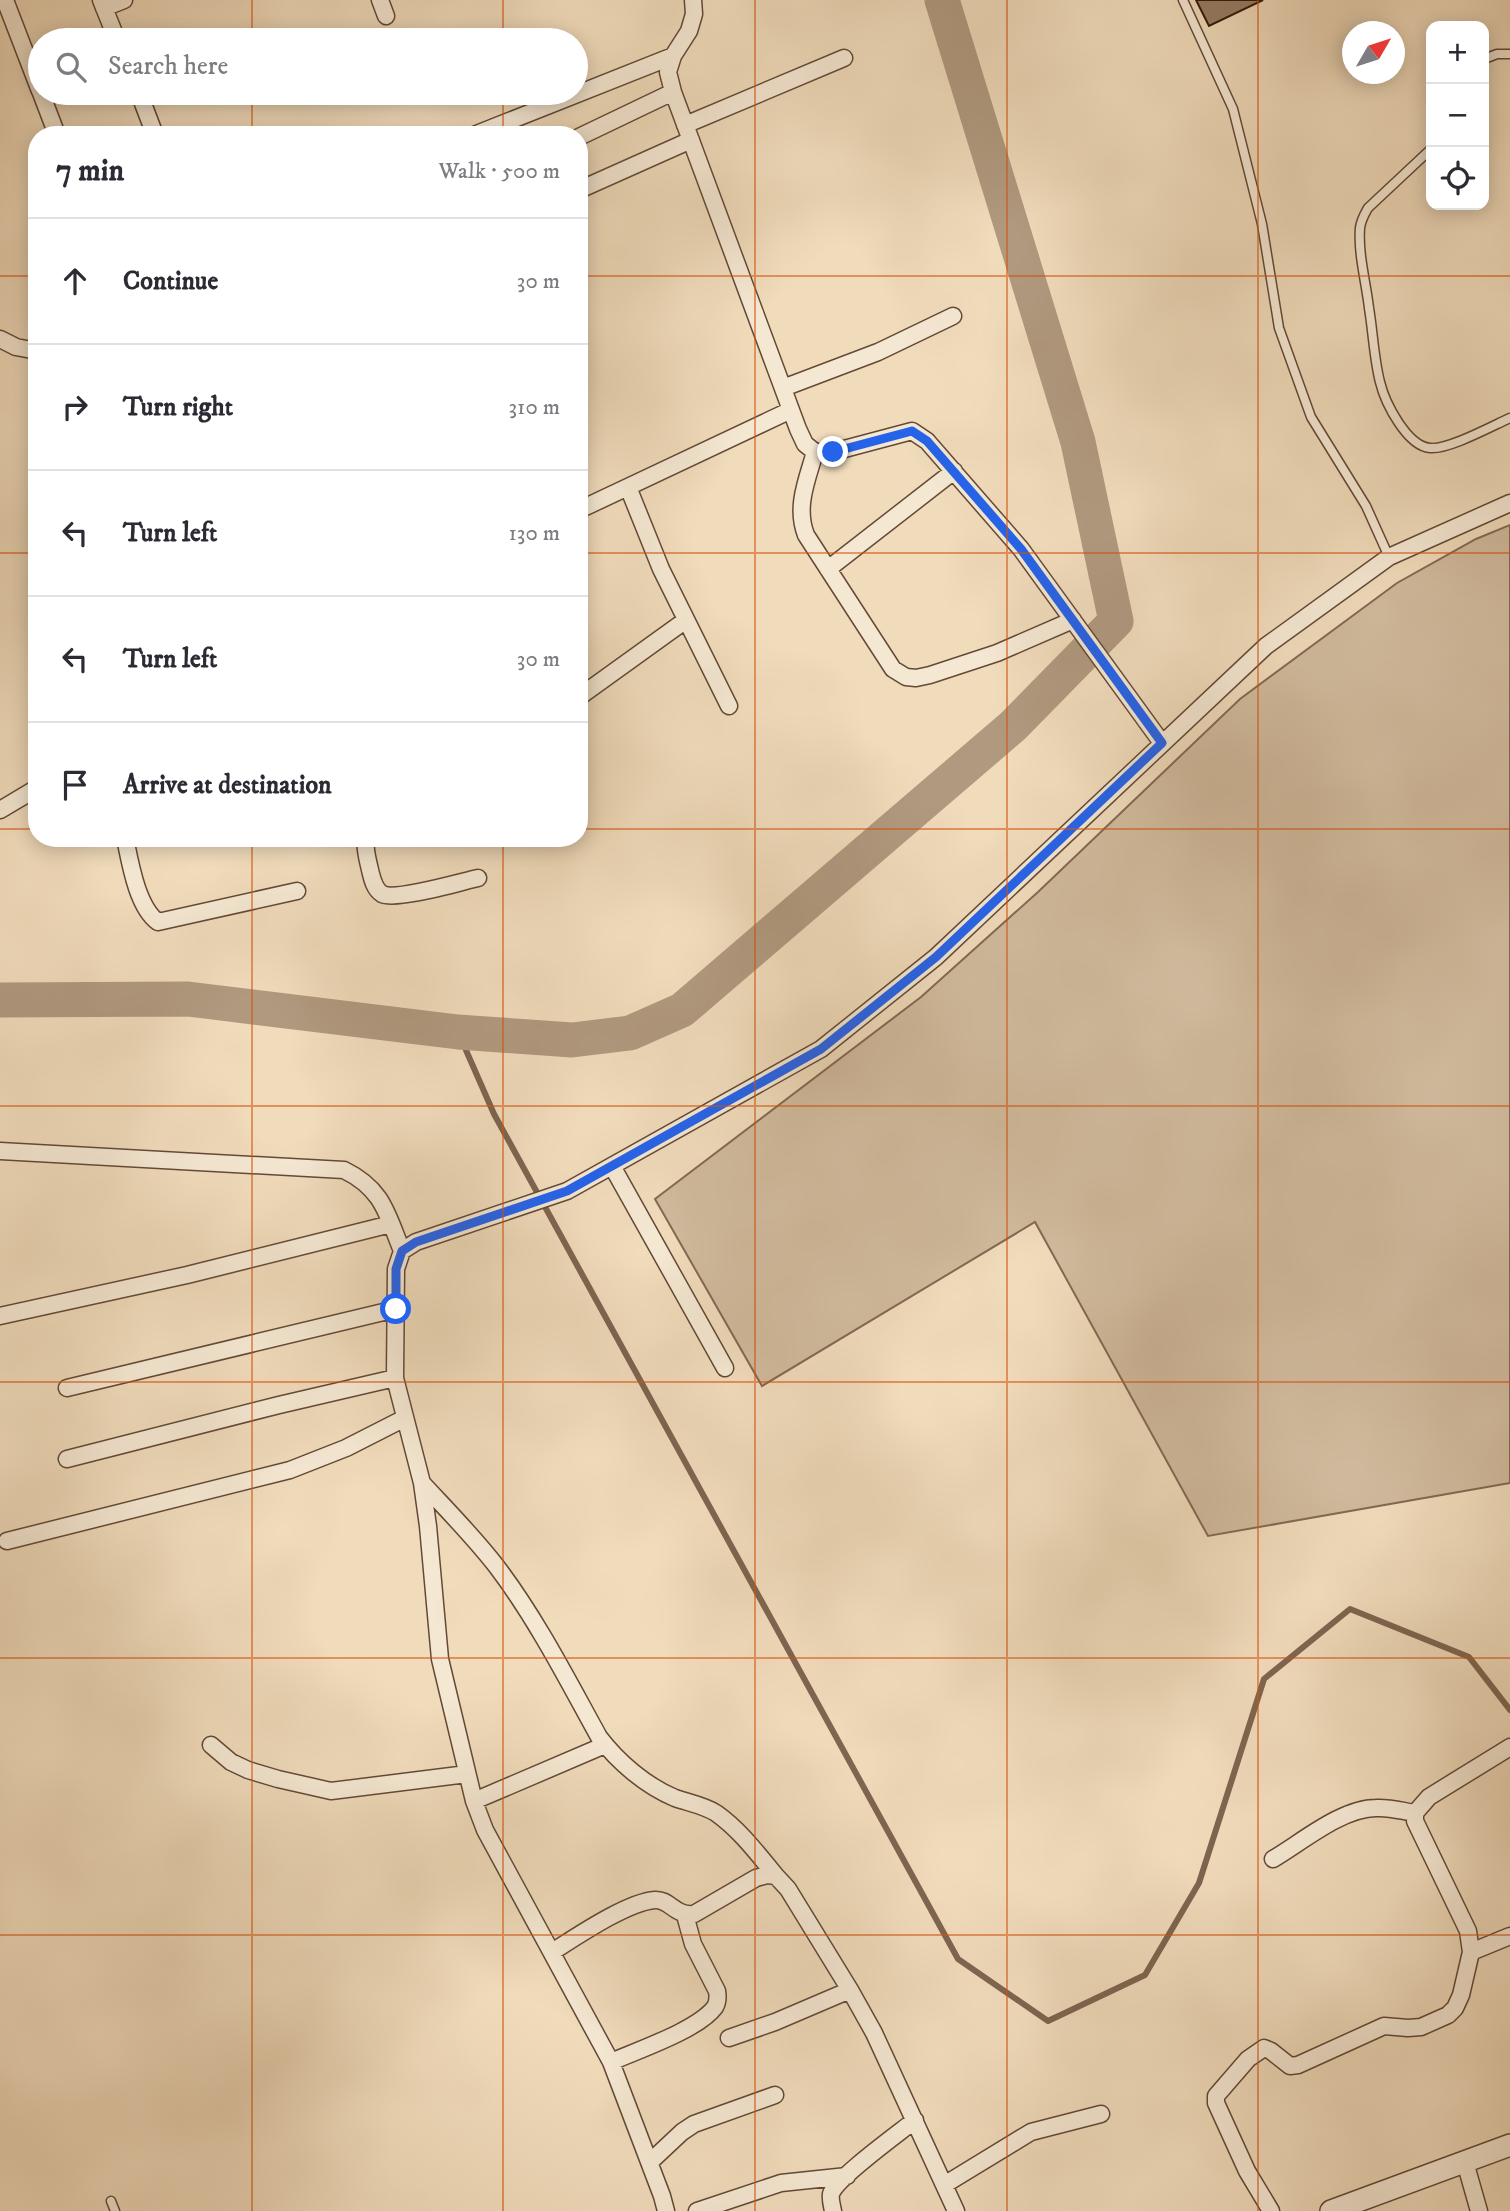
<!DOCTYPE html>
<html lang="en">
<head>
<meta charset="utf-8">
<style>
  body { margin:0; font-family:"IM FELL DW Pica",serif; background:#f7f7f7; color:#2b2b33 }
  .controls { position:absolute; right:21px; top:21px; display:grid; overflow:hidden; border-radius:14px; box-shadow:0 4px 18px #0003 }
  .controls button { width:63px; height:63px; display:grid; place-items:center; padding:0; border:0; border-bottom:2px solid #e1e1e2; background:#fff; color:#2b2b33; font:35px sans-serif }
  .compass { position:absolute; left:1342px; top:21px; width:63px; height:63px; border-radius:50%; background:#fff; box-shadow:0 4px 18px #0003; rotate:51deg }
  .stop { position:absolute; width:21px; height:21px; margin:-16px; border:5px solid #2563eb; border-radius:50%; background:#fff }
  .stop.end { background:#2563eb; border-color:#fff; box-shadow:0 2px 7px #0008 }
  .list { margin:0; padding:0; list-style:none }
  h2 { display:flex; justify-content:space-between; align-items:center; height:91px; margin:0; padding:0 28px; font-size:30px }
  h2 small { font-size:23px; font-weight:400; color:#7c7c81 }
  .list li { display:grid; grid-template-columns:46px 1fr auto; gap:21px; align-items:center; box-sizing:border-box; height:126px; padding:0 28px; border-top:2px solid #e1e1e2 }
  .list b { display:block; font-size:26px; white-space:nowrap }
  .list em { font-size:23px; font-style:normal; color:#7c7c81 }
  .icon { flex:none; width:38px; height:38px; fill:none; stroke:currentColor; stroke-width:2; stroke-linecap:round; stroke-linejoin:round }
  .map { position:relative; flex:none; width:1510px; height:2211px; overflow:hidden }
  .search { position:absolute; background:#fff; box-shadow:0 4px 18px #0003; left:28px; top:28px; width:560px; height:77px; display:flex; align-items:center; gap:18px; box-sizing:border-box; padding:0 24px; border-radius:38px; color:#7c7c81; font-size:26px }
  .panel { position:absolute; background:#fff; box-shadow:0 4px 18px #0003; left:28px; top:126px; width:560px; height:721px; border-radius:28px }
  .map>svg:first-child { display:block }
  .green { fill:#d0ba9d; stroke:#826954; stroke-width:2 }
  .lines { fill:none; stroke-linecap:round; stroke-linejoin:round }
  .stream { stroke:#7e6550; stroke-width:6 }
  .river { stroke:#b0997f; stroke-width:35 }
  .building { fill:#967d66; stroke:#34180a; stroke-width:2 }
  .service-casing { stroke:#634936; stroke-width:11 }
  .minor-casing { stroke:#634936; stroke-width:19 }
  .tertiary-casing { stroke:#634936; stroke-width:24 }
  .service { stroke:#f5e8d3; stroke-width:8 }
  .minor { stroke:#f5e8d3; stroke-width:16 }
  .tertiary { stroke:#f5e8d3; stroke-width:21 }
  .route { stroke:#2563eb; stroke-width:9 }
  .grid { fill:none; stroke:#d6520c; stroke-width:2; stroke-opacity:0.55 }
</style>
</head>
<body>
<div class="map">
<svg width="1510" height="2211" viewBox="0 0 1510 2211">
  <rect width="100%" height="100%" fill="#f0dbbb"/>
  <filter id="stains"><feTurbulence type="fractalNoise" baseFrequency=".00286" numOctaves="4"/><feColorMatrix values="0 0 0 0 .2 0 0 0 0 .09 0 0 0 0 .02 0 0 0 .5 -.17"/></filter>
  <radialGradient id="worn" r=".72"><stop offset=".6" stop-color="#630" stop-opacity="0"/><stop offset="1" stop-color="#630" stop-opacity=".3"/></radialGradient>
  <path class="green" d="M 1510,525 L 1510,1483 L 1208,1536 L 1035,1222 L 762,1386 L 655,1199 L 921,997 L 1038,892 L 1240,699 L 1397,583 L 1476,539 Z"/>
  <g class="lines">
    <path class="stream" d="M 458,1032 L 494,1114 L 958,1959 L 1048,2021 L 1145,1975 L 1199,1883 L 1264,1679 L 1350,1609 L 1469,1657 L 1510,1710"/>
    <path class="river" d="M 0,1000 L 188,999 L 458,1032 L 572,1040 L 630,1033 L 682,1010 L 1013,726 L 1116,621 L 1078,442 L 942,0"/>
  </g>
  <path class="building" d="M 1196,0 L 1263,0 L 1209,26 Z"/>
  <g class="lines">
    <g class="service-casing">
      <path id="service" d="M 1183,0 L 1233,109 L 1262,224 L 1279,328 L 1311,417 L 1366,506 L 1389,557
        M 1484,59 L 1497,54 L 1510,54
        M 1431,149 L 1368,208 C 1364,215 1361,220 1360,228 C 1358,254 1366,282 1369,308 C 1373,332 1374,359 1380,382 C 1385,403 1407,446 1430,448 C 1448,450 1492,426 1510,418
        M 111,2201 L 115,2211"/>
    </g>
    <g class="minor-casing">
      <path id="minor" d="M 5,0 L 40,91
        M 101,0 L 117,40
        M 380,0 L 386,16
        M 693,0 L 694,14 L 689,31 L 673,56 L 668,72 L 673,92 L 798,429 L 805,444 L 815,452 L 833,452 L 912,431 L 927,441 L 1021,549 L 1162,743
        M 104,8 L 124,0
        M 41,93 L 57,135
        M 139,93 L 155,135
        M 685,125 L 844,58
        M 474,135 L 673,56
        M 579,137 L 673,92
        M 579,190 L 691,140
        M 0,339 L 16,347 L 37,351
        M 783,388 L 878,352 L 953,316
        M 815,452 C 807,480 795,507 806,535 L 893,669 L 906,677 L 916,678 L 930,675 L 997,653 L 1073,620
        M 628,487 L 661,569 L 729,706
        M 579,510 L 791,410
        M 828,569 L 954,471
        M 579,697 L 686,620
        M 0,810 L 37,788
        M 125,838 C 130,862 137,907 158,922 L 297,891
        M 366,838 C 364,849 368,860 370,870 C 372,878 374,889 382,894 C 396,901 460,882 478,878
        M 0,1151 L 344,1170 C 383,1189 387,1214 402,1251
        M 612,1166 L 725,1368
        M 0,1316 L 187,1275 L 391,1224
        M 67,1388 L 396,1309
        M 67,1459 L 279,1405 L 395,1378
        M 422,1483 C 447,1510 474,1537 497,1567 C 537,1620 567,1679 599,1737 C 618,1762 646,1786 675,1798 C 689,1803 703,1805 716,1813 C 740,1830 757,1853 776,1876
        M 7,1541 L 290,1470 L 346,1448 L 405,1418
        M 211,1745 L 231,1762 L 248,1770 L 278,1779 L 331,1791 L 467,1774
        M 474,1801 L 605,1745
        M 1273,1859 C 1302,1842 1342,1808 1376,1808 C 1389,1807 1402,1811 1415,1813
        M 552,1952 C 576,1937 627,1902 655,1900 C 670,1899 674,1916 694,1914 L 756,1878 L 767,1875 L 776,1876 L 788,1889 L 850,1990 L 874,2033 L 956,2211
        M 1471,1952 L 1510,1936
        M 729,2038 L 775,2022 L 850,1990
        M 611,2062 C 638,2050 698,2030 715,2007 C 718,2002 718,1997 717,1991 L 693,1944 L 685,1915
        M 650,2162 L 682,2132 L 694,2124 L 775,2095
        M 1465,2162 L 1479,2211
        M 944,2185 L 1031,2132 L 1101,2114
        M 666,2211 L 662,2196 L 611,2062 L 485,1830 L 474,1801 L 440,1659 L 428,1526 L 422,1483 L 395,1378 L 396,1269 L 402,1251 L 416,1242 L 567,1191 L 821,1049 L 936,957 L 1266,646 L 1389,557 L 1510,503
        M 697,2211 L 781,2183 L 847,2176
        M 833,2211 C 832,2206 830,2199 831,2194 C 836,2178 899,2133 915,2120
        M 1271,2211 L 1247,2171 L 1216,2103 L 1216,2096 L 1248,2059 L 1264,2048 L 1271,2051 L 1290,2066 L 1298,2065 L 1384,2026 L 1408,2028 L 1421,2027 L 1448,2015 L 1455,2008 L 1461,1995 L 1471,1952 L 1468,1931 L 1415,1821 L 1415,1813 L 1429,1797 L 1510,1747"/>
    </g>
    <g class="tertiary-casing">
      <path id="tertiary" d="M 1331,2211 L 1510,2145"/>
    </g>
    <use href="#service" class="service"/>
    <use href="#minor" class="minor"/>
    <use href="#tertiary" class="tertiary"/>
  </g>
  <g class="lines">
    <path class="route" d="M 396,1309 L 396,1269 L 402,1251 L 416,1242 L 567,1191 L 821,1049 L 936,957 L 1162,743 L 1021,549 L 927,441 L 912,431 L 833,452"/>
  </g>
  <path class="grid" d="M 252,0 L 252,40M 503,0 L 503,40M 755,0 L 755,2211M 1007,0 L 1007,2211M 1258,0 L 1258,2211M 252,93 L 252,135M 503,93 L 503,135M 0,276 L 37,276M 579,276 L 1510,276M 0,553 L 37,553M 579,553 L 1510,553M 0,829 L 37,829M 579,829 L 1510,829M 252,838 L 252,2211M 503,838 L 503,2211M 0,1106 L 1510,1106M 0,1382 L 1510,1382M 0,1658 L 1510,1658M 0,1935 L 1510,1935"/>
  <rect width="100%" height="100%" filter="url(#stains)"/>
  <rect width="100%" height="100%" fill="url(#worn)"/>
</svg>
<div class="controls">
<button>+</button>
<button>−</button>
<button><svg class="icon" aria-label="locate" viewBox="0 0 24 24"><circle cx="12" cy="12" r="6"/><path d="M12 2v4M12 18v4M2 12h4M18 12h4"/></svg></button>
</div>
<svg class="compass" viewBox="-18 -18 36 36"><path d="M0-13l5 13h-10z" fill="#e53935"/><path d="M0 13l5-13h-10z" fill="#7c7c81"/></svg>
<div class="stop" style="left:396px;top:1309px"></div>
<div class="stop end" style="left:833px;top:452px"></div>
<div class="search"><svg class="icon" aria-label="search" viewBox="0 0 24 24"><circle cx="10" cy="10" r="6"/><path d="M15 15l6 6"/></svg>Search here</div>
<section class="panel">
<h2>7 min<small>Walk · 500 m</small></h2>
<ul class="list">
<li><svg class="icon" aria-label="ahead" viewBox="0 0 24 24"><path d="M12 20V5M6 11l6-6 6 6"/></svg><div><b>Continue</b></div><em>30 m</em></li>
<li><svg class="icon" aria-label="right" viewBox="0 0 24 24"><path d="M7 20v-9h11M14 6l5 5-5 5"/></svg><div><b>Turn right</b></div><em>310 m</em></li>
<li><svg class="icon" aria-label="left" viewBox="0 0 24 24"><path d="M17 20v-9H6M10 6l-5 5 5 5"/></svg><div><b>Turn left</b></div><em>130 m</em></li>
<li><svg class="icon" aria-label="left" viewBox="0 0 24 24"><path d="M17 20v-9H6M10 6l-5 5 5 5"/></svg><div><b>Turn left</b></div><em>30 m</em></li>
<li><svg class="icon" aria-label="arrive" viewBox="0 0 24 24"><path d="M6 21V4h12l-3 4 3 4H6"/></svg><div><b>Arrive at destination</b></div></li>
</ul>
</section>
</div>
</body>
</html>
